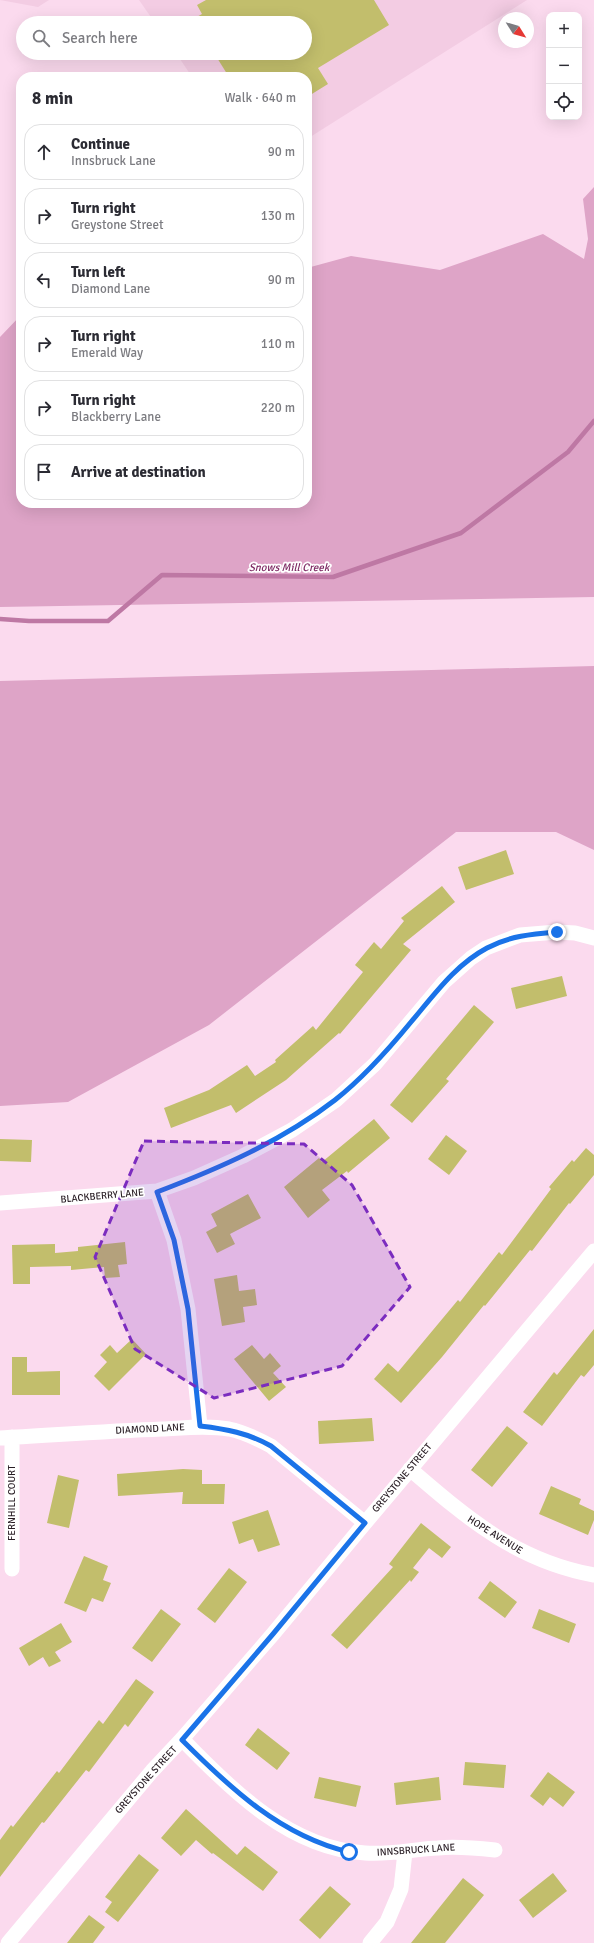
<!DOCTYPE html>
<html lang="en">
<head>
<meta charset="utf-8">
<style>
  body { margin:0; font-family:Signika,sans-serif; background:#f2f2f3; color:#2b2b33 }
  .controls { position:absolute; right:12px; top:12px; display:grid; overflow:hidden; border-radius:8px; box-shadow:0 4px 16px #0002 }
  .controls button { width:36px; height:36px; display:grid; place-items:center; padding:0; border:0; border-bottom:1px solid #e1e1e2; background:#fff; color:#2b2b33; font:20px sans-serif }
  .compass { position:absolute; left:498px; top:12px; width:36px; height:36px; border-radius:50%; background:#fff; box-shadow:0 4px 16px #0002; rotate:127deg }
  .stop { position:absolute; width:12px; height:12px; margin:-9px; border:3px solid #1a73e8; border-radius:50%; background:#fff }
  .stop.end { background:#1a73e8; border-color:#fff; box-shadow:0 1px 4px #0008 }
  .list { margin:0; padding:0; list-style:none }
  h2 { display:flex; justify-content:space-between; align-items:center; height:52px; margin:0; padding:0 16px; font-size:17px }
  h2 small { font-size:13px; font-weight:400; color:#7c7c81 }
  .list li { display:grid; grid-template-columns:26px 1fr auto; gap:12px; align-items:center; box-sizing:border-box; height:56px; margin:0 8px 8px; padding:0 8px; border:1px solid #e1e1e2; border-radius:16px }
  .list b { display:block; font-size:15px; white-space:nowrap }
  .list p { margin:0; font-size:13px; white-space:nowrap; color:#7c7c81 }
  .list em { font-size:13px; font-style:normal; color:#7c7c81 }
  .icon { flex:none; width:22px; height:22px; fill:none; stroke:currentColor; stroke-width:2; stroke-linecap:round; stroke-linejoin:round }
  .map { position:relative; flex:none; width:594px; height:1943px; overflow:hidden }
  .search { position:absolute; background:#fff; box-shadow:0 4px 16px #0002; left:16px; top:16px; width:296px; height:44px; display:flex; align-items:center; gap:10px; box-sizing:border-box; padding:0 14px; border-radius:22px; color:#7c7c81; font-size:15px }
  .panel { position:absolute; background:#fff; box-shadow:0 4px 16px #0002; left:16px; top:72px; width:296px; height:436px; border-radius:16px }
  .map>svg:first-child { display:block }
  .built { fill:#f3cce3 }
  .green { fill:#dea4c7 }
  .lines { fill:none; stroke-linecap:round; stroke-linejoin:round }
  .stream { stroke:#be78a4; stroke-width:4.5 }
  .building { fill:#c2be6c }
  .minor { stroke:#fff; stroke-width:15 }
  .route { stroke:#1a73e8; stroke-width:5 }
  .marked { fill:#7b2cbf; fill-opacity:0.2; stroke:#7b2cbf; stroke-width:3; stroke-dasharray:8 5; stroke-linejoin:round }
  .labels { text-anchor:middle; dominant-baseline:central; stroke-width:3.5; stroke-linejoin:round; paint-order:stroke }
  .street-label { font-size:10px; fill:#281d24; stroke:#fff }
  .water-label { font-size:11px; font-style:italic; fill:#7d2963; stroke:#fff }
</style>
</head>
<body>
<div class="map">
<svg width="594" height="1943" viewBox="0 0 594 1943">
  <rect width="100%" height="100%" fill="#fbdaee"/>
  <path class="built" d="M 0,0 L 49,0 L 38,7 Z
    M 139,0 L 527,0 L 307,139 L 307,77 L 192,77 L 176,53 L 305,53 L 305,23 L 155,23 Z"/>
  <path class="green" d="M 594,187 L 594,597 L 0,607 L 0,337 L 21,315 L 21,503 L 307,503 L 307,268 L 351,256 L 440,270 L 543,234 L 584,259 L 588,239 L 583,199 Z
    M 594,666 L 594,850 L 556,832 L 456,832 L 209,1025 L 68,1102 L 0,1106 L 0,681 Z"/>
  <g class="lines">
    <path class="stream" d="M 0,619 L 29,621 L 108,621 L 162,575 L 333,577 L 461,533 L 568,452 L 594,421"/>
  </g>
  <path class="building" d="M 206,0 L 374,0 L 389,25 L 318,68 L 328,84 L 307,97 L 307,77 L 229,77 L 214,53 L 305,53 L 305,23 L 186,23 L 202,14 L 197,5 Z
    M 506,850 L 514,874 L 466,890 L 458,867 Z
    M 442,886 L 455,902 L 403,944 L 411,950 L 340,1034 L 339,1033 L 286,1080 L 236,1113 L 231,1105 L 171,1128 L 164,1108 L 209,1090 L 247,1065 L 255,1076 L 276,1062 L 275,1060 L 313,1026 L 316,1030 L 363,972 L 355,965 L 374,942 L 381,949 L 404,921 L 401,918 Z
    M 562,976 L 567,996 L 516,1009 L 511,988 Z
    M 474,1005 L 494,1022 L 446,1079 L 449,1081 L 412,1123 L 390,1105 Z
    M 374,1119 L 390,1138 L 348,1173 L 347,1171 L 322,1190 L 330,1200 L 308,1218 L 284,1187 L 319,1158 L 322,1162 Z
    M 446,1135 L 467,1151 L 449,1175 L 428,1159 Z
    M 0,1139 L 32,1140 L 31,1162 L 0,1161 Z
    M 586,1148 L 594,1155 L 594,1175 L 570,1204 L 569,1203 L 532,1251 L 530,1250 L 485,1306 L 484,1305 L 442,1357 L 401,1403 L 374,1379 L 388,1363 L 398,1372 L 458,1300 L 460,1302 L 499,1252 L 502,1255 L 551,1189 L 549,1187 L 572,1160 L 574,1162 Z
    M 248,1194 L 261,1218 L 230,1234 L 235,1244 L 217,1253 L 206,1232 L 217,1226 L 211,1214 Z
    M 125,1242 L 127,1264 L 118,1265 L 120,1277 L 105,1278 L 104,1267 L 71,1270 L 71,1266 L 30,1267 L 30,1284 L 13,1284 L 12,1245 L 55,1244 L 55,1253 L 78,1251 L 78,1247 Z
    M 237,1275 L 239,1291 L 255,1289 L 257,1305 L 243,1307 L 245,1322 L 222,1326 L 214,1279 Z
    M 594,1329 L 594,1365 L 584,1377 L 581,1375 L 542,1426 L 523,1412 L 554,1372 L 557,1375 Z
    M 132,1339 L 146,1354 L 109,1391 L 94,1376 L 107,1362 L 100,1355 L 110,1345 L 117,1353 Z
    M 252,1345 L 264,1359 L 270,1353 L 281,1366 L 273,1373 L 286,1387 L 269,1401 L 234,1359 Z
    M 12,1357 L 27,1357 L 27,1372 L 60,1371 L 60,1395 L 12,1395 Z
    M 372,1418 L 374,1441 L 319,1444 L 318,1421 Z
    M 507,1426 L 528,1443 L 492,1487 L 471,1470 Z
    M 183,1469 L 202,1470 L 202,1484 L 225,1484 L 224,1504 L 182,1504 L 183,1492 L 118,1496 L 117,1474 Z
    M 58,1475 L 79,1480 L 69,1528 L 47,1523 Z
    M 551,1486 L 581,1499 L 579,1504 L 594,1511 L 594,1520 L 588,1535 L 539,1514 Z
    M 268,1510 L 280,1545 L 258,1552 L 253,1539 L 239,1544 L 232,1522 Z
    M 421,1523 L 451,1547 L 442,1558 L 429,1548 L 413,1568 L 419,1572 L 411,1582 L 410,1580 L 347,1649 L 331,1635 L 393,1567 L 389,1564 Z
    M 84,1556 L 108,1566 L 103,1580 L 111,1583 L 103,1602 L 92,1598 L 86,1612 L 64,1603 Z
    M 229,1568 L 247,1582 L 215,1623 L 197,1609 Z
    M 490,1581 L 517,1602 L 505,1618 L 478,1598 Z
    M 161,1609 L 181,1624 L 152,1662 L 132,1648 Z
    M 539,1609 L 576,1624 L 569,1643 L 532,1628 Z
    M 61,1623 L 72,1642 L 55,1652 L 61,1661 L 49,1667 L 43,1657 L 29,1666 L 19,1648 Z
    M 136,1679 L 154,1692 L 128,1727 L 125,1724 L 89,1772 L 86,1770 L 44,1823 L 42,1822 L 0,1877 L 0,1840 L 11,1825 L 13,1827 L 57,1771 L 59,1773 L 99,1720 L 103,1724 Z
    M 258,1728 L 290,1753 L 277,1770 L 245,1745 Z
    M 465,1762 L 506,1765 L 504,1788 L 463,1785 Z
    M 548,1772 L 575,1792 L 563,1807 L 550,1797 L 543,1806 L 530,1796 Z
    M 319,1777 L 361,1786 L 356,1807 L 314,1798 Z
    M 439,1777 L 441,1800 L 396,1805 L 394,1783 Z
    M 186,1809 L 237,1855 L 245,1846 L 278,1872 L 263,1891 L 213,1853 L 212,1854 L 196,1840 L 181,1856 L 161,1838 Z
    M 139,1854 L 159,1870 L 118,1922 L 105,1912 L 112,1902 L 105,1897 Z
    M 553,1873 L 567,1891 L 533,1918 L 519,1900 Z
    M 463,1878 L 484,1895 L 445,1943 L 411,1943 Z
    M 330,1886 L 351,1904 L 320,1939 L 299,1920 Z
    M 89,1915 L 105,1927 L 93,1943 L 67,1943 Z"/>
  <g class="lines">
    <path class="minor" d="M 157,1191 L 174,1240 L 188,1309 L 200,1426
      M 0,1203 L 157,1191 L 194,1178 L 243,1156 L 292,1130 L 336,1100 L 375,1064 L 444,982 L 471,958 L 486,948 L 520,935 L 557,932 L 575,933 L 594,938
      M 0,1438 C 54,1435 108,1431 162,1429 C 184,1428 206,1425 229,1429 C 244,1432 258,1439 271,1446 L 365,1523
      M 410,1469 C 468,1519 517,1561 594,1575
      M 12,1569 L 12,1437
      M 182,1739 C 231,1790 291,1849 365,1853 C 390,1855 414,1849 438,1848 C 457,1846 476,1848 495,1850
      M 8,1943 L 152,1771 L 182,1739 L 273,1634 L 365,1523 L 594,1251
      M 370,1943 L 387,1922 L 401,1889 L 405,1852"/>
  </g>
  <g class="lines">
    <path class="route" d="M 349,1852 C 281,1836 230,1788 182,1740 L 273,1634 L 365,1523 L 271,1446 C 248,1433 226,1429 200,1426 L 188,1309 L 174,1240 L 157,1192 C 220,1168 282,1141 335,1100 C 363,1078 388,1050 411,1022 C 434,995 455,965 487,948 C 509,936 532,934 557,932"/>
  </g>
  <path class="marked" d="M 144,1141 L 304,1144 L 352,1185 L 410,1287 L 342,1366 L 214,1398 L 135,1349 L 95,1257 Z"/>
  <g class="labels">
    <g class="street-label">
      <text transform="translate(102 1196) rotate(-5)">BLACKBERRY LANE</text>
      <text transform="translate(150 1429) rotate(-3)">DIAMOND LANE</text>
      <text transform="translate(402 1478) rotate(-50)">GREYSTONE STREET</text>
      <text transform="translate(12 1503) rotate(-90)">FERNHILL COURT</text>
      <text transform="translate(495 1535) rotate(32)">HOPE AVENUE</text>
      <text transform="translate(146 1780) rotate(-48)">GREYSTONE STREET</text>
      <text transform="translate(416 1850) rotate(-4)">INNSBRUCK LANE</text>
    </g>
    <g class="water-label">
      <text x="289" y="567">Snows Mill Creek</text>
    </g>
  </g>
</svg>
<div class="controls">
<button>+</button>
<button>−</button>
<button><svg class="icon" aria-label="locate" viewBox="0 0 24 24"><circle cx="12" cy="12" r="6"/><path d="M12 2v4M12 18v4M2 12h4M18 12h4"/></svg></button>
</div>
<svg class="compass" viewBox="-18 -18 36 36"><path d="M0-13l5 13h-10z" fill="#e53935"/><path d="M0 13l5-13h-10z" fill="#7c7c81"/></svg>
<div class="stop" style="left:349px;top:1852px"></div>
<div class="stop end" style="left:557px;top:932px"></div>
<div class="search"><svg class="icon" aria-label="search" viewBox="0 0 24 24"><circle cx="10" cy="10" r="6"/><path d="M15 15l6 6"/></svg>Search here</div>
<section class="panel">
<h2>8 min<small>Walk · 640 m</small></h2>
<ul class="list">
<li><svg class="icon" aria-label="ahead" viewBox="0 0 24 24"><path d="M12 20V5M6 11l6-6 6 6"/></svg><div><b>Continue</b><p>Innsbruck Lane</p></div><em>90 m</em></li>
<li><svg class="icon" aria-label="right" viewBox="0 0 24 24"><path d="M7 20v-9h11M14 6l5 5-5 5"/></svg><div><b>Turn right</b><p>Greystone Street</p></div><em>130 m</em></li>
<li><svg class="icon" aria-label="left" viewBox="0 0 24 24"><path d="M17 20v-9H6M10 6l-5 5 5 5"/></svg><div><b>Turn left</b><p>Diamond Lane</p></div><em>90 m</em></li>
<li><svg class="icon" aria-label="right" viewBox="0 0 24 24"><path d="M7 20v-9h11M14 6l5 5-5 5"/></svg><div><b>Turn right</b><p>Emerald Way</p></div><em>110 m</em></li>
<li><svg class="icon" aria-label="right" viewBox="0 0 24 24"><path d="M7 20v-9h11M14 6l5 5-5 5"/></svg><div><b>Turn right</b><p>Blackberry Lane</p></div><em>220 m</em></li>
<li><svg class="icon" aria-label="arrive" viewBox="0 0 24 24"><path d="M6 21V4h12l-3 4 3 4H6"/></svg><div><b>Arrive at destination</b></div></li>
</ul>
</section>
</div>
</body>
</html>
